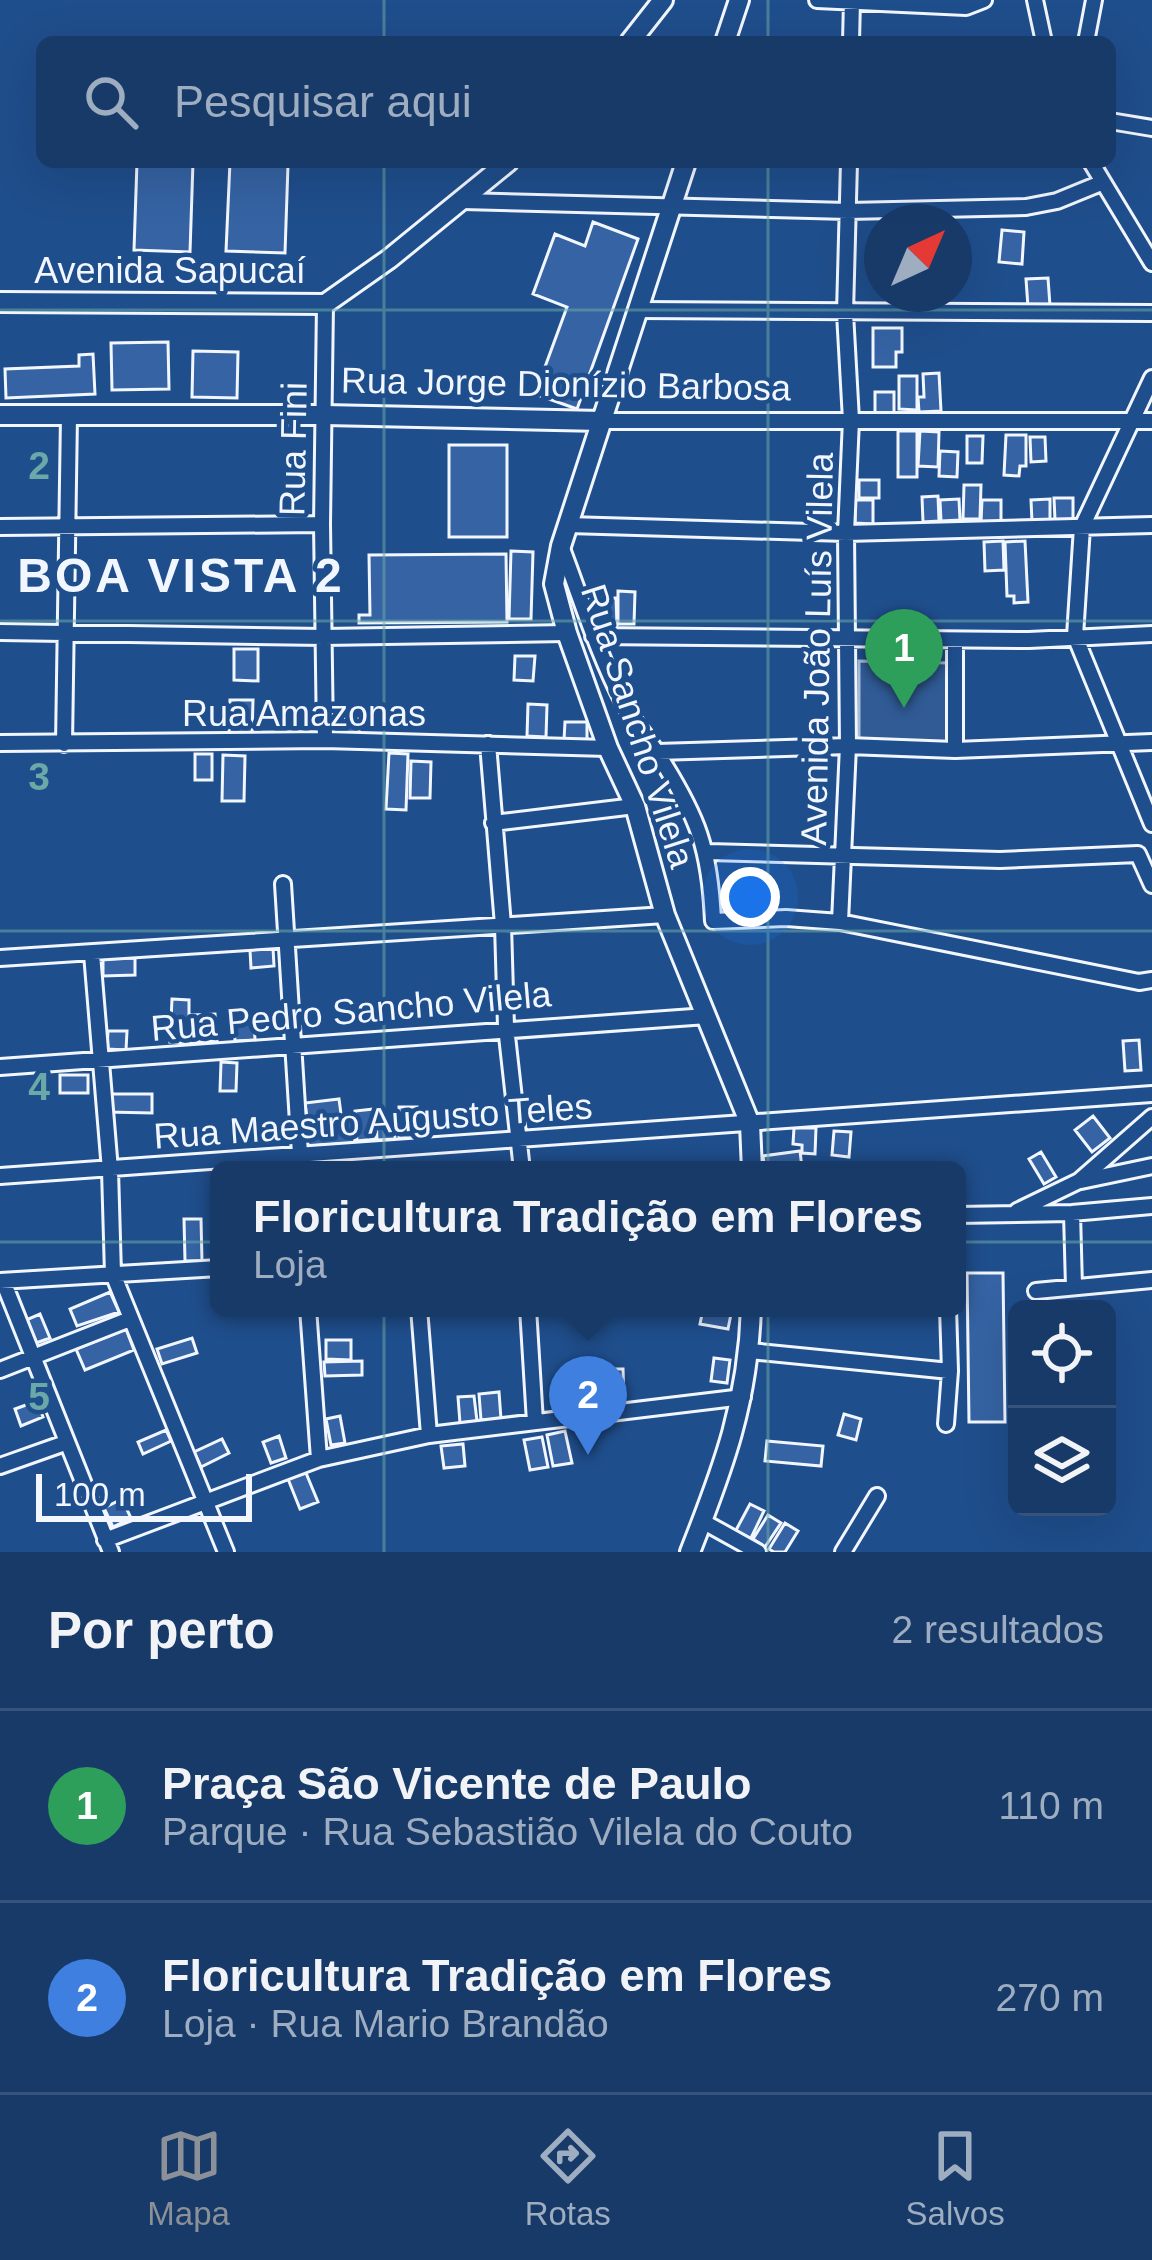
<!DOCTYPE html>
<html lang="pt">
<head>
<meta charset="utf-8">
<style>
  body { margin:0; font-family:Helvetica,sans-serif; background:#20416f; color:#f1f3f6 }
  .controls { position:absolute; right:36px; bottom:36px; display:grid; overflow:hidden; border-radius:18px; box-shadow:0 12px 48px #0002 }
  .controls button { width:108px; height:108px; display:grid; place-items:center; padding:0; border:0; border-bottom:3px solid #36547d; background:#173a69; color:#f1f3f6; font:60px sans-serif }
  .compass { position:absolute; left:864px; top:204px; width:108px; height:108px; border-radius:50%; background:#173a69; box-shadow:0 12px 48px #0002; rotate:44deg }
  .scale { position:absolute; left:36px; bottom:30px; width:216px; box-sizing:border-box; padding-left:12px; border:6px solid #f2f6ff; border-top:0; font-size:33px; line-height:42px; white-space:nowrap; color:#f2f6ff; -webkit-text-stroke:9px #1f4e8c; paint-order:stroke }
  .you { position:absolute; left:750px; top:897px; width:42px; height:42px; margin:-30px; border:9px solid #fff; border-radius:50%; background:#1a73e8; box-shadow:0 0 0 18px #1a73e833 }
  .badge { display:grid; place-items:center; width:78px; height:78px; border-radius:50%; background:#8c9099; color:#fff; font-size:39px; font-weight:700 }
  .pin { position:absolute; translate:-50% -99px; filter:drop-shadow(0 3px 6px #0008) }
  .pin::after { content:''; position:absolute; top:63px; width:42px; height:36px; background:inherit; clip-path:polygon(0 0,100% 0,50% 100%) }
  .popup { position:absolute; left:210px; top:1161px; width:756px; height:156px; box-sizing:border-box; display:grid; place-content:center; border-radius:18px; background:#173a69; filter:drop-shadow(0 3px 9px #0005); font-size:39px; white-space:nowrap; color:#9eadc0 }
  .popup b { font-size:45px; color:#f1f3f6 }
  .popup::after { content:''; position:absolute; left:50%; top:100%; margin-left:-24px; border:24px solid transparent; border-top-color:#173a69 }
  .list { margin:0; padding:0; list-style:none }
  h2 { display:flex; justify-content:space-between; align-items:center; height:156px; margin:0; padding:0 48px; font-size:51px }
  h2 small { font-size:39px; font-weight:400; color:#9eadc0 }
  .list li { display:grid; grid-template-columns:78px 1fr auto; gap:36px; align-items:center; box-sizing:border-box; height:192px; padding:0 48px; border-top:3px solid #36547d }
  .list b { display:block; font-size:45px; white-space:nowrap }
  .list p { margin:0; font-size:39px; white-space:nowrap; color:#9eadc0 }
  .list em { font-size:39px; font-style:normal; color:#9eadc0 }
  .icon { flex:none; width:66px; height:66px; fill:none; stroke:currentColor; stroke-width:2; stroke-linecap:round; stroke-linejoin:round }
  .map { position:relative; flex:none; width:1152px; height:1552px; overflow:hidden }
  .search { position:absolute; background:#173a69; box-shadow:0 12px 48px #0002; left:36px; right:36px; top:36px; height:132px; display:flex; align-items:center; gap:30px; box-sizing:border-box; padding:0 42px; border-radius:18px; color:#9eadc0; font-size:45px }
  .sheet { height:540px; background:#173a69 }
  nav { display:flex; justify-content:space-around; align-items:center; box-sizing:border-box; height:168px; border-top:3px solid #36547d; background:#173a69; font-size:33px; color:#9eadc0 }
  nav a { display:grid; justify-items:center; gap:6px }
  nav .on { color:#8c9099 }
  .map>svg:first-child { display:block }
  .built { fill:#305b95; stroke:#a8bbd7; stroke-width:3 }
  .building { fill:#3563a3; stroke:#f2f6ff; stroke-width:3 }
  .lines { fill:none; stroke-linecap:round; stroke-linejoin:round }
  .street-casing { stroke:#f2f6ff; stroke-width:20 }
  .secondary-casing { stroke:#f2f6ff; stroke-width:24 }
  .street { stroke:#1f4e8c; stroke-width:14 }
  .secondary { stroke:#1f4e8c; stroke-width:18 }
  .grid { fill:none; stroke:#6aa9a8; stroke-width:3; stroke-opacity:0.55 }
  .labels { text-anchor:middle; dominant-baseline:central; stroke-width:9; stroke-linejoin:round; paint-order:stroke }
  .street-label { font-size:36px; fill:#f2f6ff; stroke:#1f4e8c }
  .district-label { font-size:48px; font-weight:bold; letter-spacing:3px; fill:#f2f6ff; stroke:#1f4e8c }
  .grid-label { font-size:39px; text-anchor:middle; font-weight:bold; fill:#6aa9a8; stroke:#1f4e8c; stroke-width:9; stroke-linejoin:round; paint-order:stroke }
</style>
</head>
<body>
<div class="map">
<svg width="1152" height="1552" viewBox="0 0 1152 1552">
  <rect width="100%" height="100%" fill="#1f4e8c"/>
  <path class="built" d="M 859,661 L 949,663 L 948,755 L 859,754 Z"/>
  <path class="building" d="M 137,162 L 193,162 L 190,252 L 134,250 Z
    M 230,162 L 288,165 L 285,253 L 226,251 Z
    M 593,222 L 638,239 L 577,409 L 535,394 L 567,307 L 533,294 L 555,234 L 585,246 Z
    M 1002,230 L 1024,232 L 1022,264 L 999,262 Z
    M 1048,278 L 1050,306 L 1028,307 L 1026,279 Z
    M 873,328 L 902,328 L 902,352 L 896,352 L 896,367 L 873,367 Z
    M 168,342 L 169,389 L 112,390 L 111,343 Z
    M 193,351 L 238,352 L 237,398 L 192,397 Z
    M 93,354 L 95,394 L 6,398 L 5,369 L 79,366 L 79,355 Z
    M 939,373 L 941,411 L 919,412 L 918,397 L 924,397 L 923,374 Z
    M 899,376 L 917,376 L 917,410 L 899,409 Z
    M 875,392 L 894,392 L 894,414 L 875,414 Z
    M 898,431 L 917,431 L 917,477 L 898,477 Z
    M 920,431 L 939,432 L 938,467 L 918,466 Z
    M 1006,435 L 1026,435 L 1026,466 L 1020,466 L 1019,476 L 1004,475 Z
    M 967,436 L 983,436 L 982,463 L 967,463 Z
    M 1030,437 L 1045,437 L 1046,461 L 1031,462 Z
    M 449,445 L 507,445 L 507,537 L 449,537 Z
    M 940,451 L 958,452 L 957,477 L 939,476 Z
    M 859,480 L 879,480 L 879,498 L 859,498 Z
    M 964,485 L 981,485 L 980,519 L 963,519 Z
    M 938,496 L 939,521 L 923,522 L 922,497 Z
    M 1054,498 L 1073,498 L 1073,520 L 1055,520 Z
    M 959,499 L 960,520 L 941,521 L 940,500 Z
    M 1050,499 L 1050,521 L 1032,522 L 1031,500 Z
    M 855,500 L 873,500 L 873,524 L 855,523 Z
    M 982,500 L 1001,500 L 1001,522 L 981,522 Z
    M 1003,541 L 1004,570 L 985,571 L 984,542 Z
    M 1025,541 L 1028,602 L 1014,603 L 1014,596 L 1007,596 L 1005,542 Z
    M 511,551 L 533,552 L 531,619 L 509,619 Z
    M 506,554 L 507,622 L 359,623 L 359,615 L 370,615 L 369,555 Z
    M 618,591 L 635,592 L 634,624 L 618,624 Z
    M 599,598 L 616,598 L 617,625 L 600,626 Z
    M 234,649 L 258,649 L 258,681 L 234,680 Z
    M 515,656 L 535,656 L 533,681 L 514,680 Z
    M 230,700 L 253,700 L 252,737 L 229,736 Z
    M 528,704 L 547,705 L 546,737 L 527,736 Z
    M 331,718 L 359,719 L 359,735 L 330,734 Z
    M 565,722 L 587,722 L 587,741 L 564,740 Z
    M 389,753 L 408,754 L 406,810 L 386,809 Z
    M 195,754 L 212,754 L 212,780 L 195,780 Z
    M 223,755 L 245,756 L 244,801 L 222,801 Z
    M 411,761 L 431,762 L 430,798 L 410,798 Z
    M 273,948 L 274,966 L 251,968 L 250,950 Z
    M 135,958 L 135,975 L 103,976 L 103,959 Z
    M 172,999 L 189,1000 L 189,1015 L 194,1015 L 193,1043 L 170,1042 Z
    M 215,1014 L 217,1041 L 196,1042 L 194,1015 Z
    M 254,1017 L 255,1040 L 235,1041 L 233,1019 Z
    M 108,1031 L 127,1031 L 126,1050 L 107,1049 Z
    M 1139,1040 L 1141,1070 L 1125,1071 L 1123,1041 Z
    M 221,1062 L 237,1063 L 236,1091 L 220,1091 Z
    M 60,1075 L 88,1075 L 88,1093 L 60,1093 Z
    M 108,1094 L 152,1094 L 152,1113 L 108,1112 Z
    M 339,1099 L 341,1114 L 307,1118 L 305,1103 Z
    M 399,1107 L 417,1107 L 416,1138 L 399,1138 Z
    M 374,1109 L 376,1139 L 357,1141 L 355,1111 Z
    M 1093,1116 L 1110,1138 L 1092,1152 L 1075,1130 Z
    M 394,1117 L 395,1139 L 377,1140 L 376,1118 Z
    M 353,1120 L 355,1143 L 306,1146 L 305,1123 Z
    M 794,1128 L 816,1128 L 815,1154 L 802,1153 L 802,1145 L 793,1144 Z
    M 834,1131 L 851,1132 L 849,1157 L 832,1155 Z
    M 800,1151 L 802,1168 L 765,1170 L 763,1156 Z
    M 1041,1152 L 1056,1177 L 1044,1184 L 1029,1159 Z
    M 184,1219 L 201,1219 L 202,1261 L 185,1261 Z
    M 967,1273 L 1003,1273 L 1005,1422 L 969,1422 Z
    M 110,1292 L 119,1312 L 77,1326 L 70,1309 Z
    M 703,1309 L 731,1314 L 728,1329 L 700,1324 Z
    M 40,1314 L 50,1338 L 36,1343 L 26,1320 Z
    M 126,1329 L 134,1350 L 85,1370 L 76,1349 Z
    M 192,1338 L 197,1353 L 162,1364 L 157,1349 Z
    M 326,1340 L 351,1340 L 351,1360 L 326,1359 Z
    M 714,1358 L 730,1360 L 727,1383 L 711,1381 Z
    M 362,1361 L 362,1375 L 325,1376 L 324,1362 Z
    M 605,1369 L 623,1369 L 624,1398 L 605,1398 Z
    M 499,1392 L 501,1419 L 481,1420 L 479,1394 Z
    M 474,1396 L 477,1421 L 460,1423 L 458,1397 Z
    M 37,1401 L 43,1417 L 21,1426 L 15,1409 Z
    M 844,1414 L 861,1419 L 856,1440 L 838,1435 Z
    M 340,1416 L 345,1443 L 331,1445 L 326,1419 Z
    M 166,1430 L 171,1441 L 143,1454 L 138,1442 Z
    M 565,1431 L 572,1463 L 553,1466 L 547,1435 Z
    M 279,1436 L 286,1458 L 271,1463 L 263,1442 Z
    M 542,1437 L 548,1467 L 530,1470 L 524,1440 Z
    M 222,1439 L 229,1453 L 201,1467 L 194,1452 Z
    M 767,1441 L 823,1446 L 821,1466 L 765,1461 Z
    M 463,1444 L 465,1466 L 444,1468 L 441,1446 Z
    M 306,1473 L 318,1502 L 300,1509 L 288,1479 Z
    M 122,1499 L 131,1518 L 113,1527 L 104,1508 Z
    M 750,1504 L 764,1511 L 750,1540 L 735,1532 Z
    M 768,1515 L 781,1523 L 765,1547 L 753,1539 Z
    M 785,1523 L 798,1531 L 785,1552 L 774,1552 L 769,1549 Z"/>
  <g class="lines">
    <g class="street-casing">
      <path id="street" d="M 817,0 L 966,7 L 984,0
        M 1035,0 L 1044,42
        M 851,42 L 852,0
        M 1086,42 L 1094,0
        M 1110,121 L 1152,128
        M 1091,162 L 1152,263
        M 463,201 L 848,211 L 1026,207 L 1057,201 L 1101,183
        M 325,304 L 322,524 L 325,740
        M 637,310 L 1152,313
        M 1152,378 L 1082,527 L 1075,636 L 1152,824
        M 602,421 L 1152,421
        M 568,525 L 846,533 L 1152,525
        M 0,527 L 322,524
        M 561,546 C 581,598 597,652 623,702 C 633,721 648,738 659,756 C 698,817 710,849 713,921 L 786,918 L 840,922 L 1139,982 L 1152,980
        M 0,632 L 324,637 L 567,633
        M 593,636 L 1029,640 L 1152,634
        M 0,743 L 325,740 L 608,748
        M 64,744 L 69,416
        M 488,744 L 503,925 L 506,1027 L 522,1170
        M 955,750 L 955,640
        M 657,752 L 848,746 L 955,750 L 1152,742
        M 493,823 L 635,806
        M 708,852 L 1000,860 L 1138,854
        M 1138,854 L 1152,885
        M 283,884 L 301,1170
        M 840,922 L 848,746 L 846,533 L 851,420 L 845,313 L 849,162
        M 92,954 L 110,1170 L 113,1274 L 226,1552
        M 0,958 L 665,915
        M 0,1067 L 707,1016
        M 0,1176 L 1152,1094
        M 1081,1181 L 1152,1166
        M 1017,1211 L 1079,1181 L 1152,1117
        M 1072,1213 L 1074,1287
        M 957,1215 L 1072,1213 L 1152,1206
        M 0,1281 L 219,1268
        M 3,1281 L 111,1552
        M 1036,1291 L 1152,1280
        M 308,1308 L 319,1459
        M 419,1308 L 429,1435
        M 528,1308 L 535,1422
        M 750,1351 L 950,1371
        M 0,1370 L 130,1319
        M 946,1424 L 950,1371 L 948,1308
        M 0,1466 L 65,1443
        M 702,1521 L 758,1552
        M 105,1540 L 319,1459 L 429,1435 L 743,1397
        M 843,1552 L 877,1496"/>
    </g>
    <g class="secondary-casing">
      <path id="secondary" d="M 630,42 L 663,0
        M 725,42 L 739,0
        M 686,162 L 561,546 L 554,584 L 567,633 L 608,748 L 635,806 L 665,915 L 750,1124 L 752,1170
        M 0,302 L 325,304 L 389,259 L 508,162
        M 0,415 L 325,415 L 602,421
        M 690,1552 C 724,1466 748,1401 751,1308"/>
    </g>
    <use href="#street" class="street"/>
    <use href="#secondary" class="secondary"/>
  </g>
  <path class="grid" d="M 384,0 L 384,42M 768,0 L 768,42M 384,162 L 384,1552M 768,162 L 768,1552M 0,310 L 1152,310M 0,621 L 1152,621M 0,931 L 1152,931M 0,1242 L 1152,1242"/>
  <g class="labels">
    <g class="street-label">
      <text x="170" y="270">Avenida Sapucaí</text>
      <text transform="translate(566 384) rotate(1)">Rua Jorge Dionízio Barbosa</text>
      <text transform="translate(293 449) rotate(-89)">Rua Fini</text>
      <text transform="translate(817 649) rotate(-89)">Avenida João Luís Vilela</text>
      <text x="304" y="713">Rua Amazonas</text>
      <text transform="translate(638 726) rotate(72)">Rua Sancho Vilela</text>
      <text transform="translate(351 1011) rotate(-5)">Rua Pedro Sancho Vilela</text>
      <text transform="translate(373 1121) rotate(-4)">Rua Maestro Augusto Teles</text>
    </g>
    <g class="district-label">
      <text x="181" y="575">BOA VISTA 2</text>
    </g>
  </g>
  <g class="grid-label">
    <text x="39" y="479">2</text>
    <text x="39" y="790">3</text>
    <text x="39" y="1100">4</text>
    <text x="39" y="1410">5</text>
  </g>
</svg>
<div class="controls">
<button><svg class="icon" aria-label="locate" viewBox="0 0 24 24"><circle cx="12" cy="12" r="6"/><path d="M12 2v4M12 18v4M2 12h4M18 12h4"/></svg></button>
<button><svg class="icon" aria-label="layers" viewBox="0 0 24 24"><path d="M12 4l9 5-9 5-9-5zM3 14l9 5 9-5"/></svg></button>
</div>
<svg class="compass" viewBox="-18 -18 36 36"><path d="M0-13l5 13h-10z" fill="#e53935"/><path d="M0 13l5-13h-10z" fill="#9eadc0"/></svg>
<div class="scale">100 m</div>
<div class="you"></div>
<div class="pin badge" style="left:904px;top:708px;background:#2e9e5b">1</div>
<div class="pin badge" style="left:588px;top:1455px;background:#3f7fe0">2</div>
<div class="popup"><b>Floricultura Tradição em Flores</b>Loja</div>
<div class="search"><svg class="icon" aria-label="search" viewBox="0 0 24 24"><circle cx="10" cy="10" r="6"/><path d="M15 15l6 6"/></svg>Pesquisar aqui</div>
</div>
<section class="sheet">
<h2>Por perto<small>2 resultados</small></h2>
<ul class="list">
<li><span class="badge" style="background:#2e9e5b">1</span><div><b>Praça São Vicente de Paulo</b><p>Parque · Rua Sebastião Vilela do Couto</p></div><em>110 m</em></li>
<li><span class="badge" style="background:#3f7fe0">2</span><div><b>Floricultura Tradição em Flores</b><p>Loja · Rua Mario Brandão</p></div><em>270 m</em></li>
</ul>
</section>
<nav>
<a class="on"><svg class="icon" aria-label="map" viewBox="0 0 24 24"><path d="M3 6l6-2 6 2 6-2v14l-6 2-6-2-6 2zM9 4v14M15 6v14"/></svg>Mapa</a>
<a><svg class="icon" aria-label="directions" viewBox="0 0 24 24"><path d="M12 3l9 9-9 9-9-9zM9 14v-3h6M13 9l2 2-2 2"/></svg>Rotas</a>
<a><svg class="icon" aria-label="saved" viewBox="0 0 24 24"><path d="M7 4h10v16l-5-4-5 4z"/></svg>Salvos</a>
</nav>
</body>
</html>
